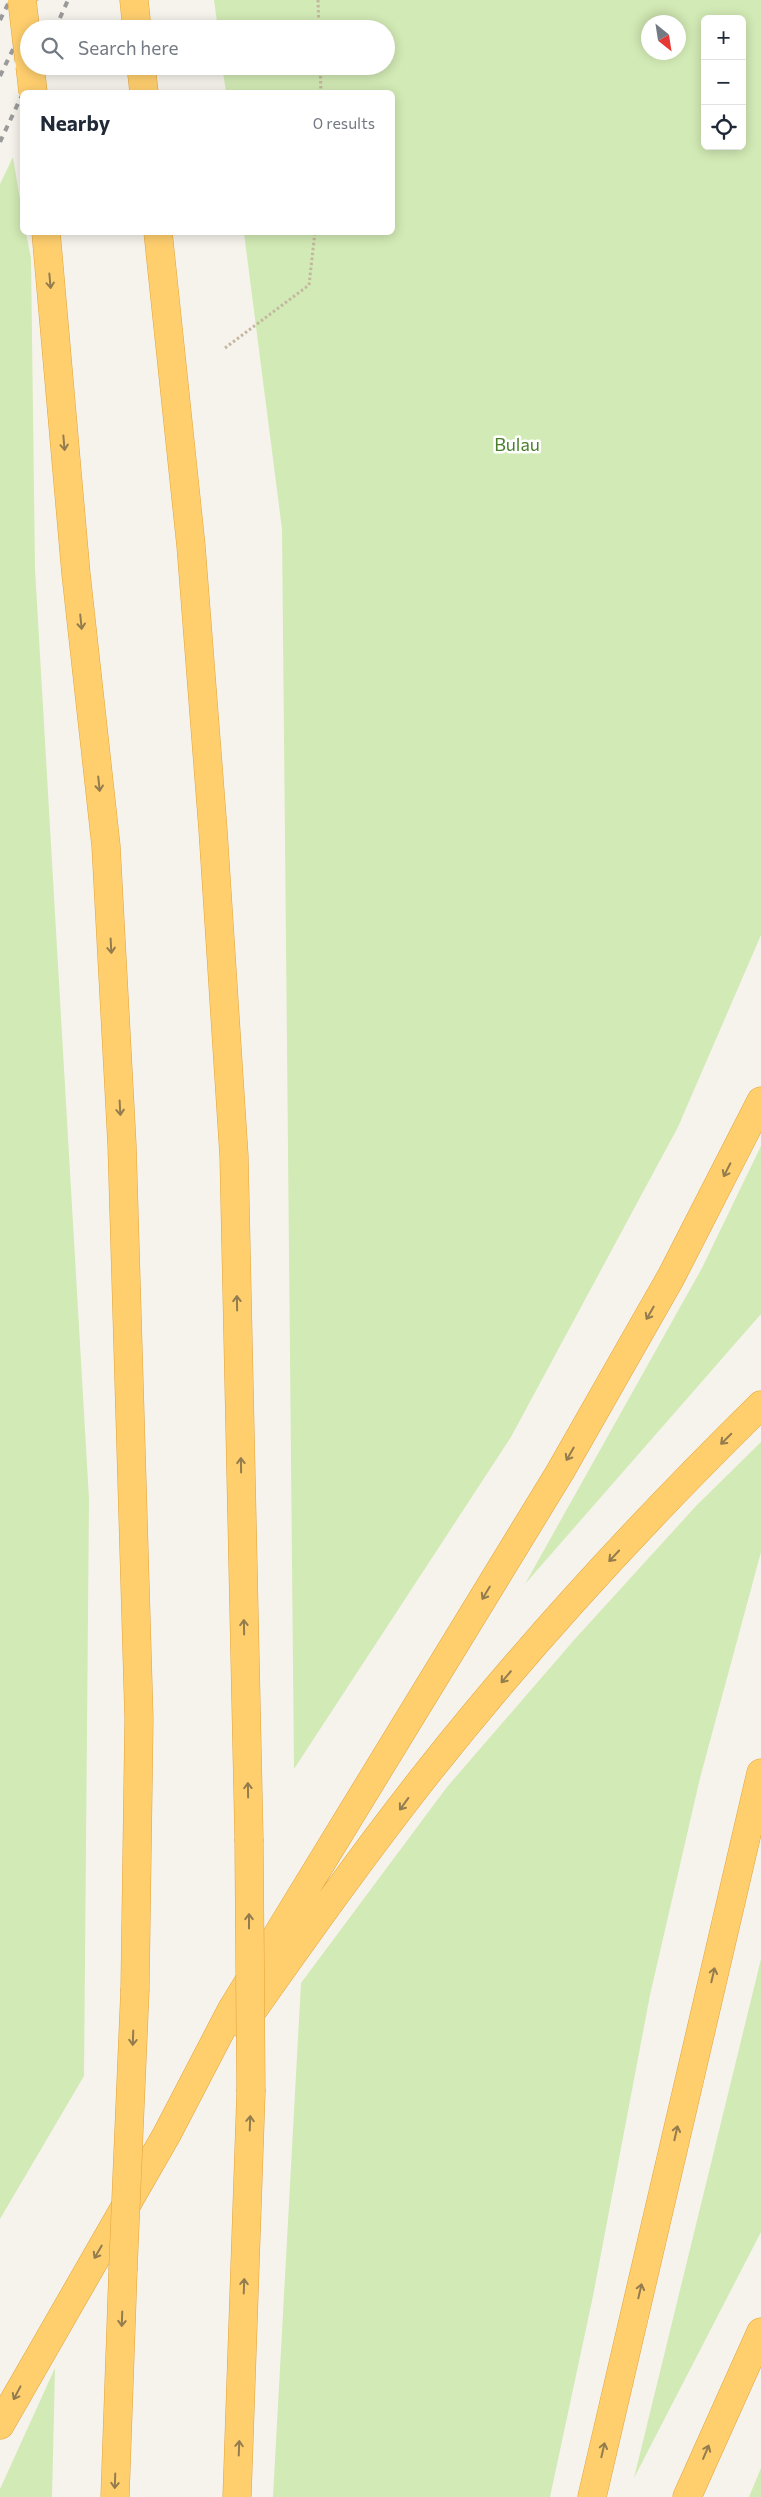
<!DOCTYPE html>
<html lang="en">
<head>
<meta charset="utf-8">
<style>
  body { margin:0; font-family:Commissioner,sans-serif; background:#f2f2f3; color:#1f2937 }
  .controls { position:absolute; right:15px; top:15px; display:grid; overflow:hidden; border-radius:8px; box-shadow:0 2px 12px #0003 }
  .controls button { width:45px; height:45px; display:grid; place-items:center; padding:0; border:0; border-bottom:1px solid #e0e1e3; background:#fff; color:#1f2937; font:25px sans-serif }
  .compass { position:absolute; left:641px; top:15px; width:45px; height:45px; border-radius:50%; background:#fff; box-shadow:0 2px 12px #0003; rotate:150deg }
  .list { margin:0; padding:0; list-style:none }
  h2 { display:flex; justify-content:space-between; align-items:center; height:65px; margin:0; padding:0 20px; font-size:21px }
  h2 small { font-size:16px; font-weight:400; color:#747a83 }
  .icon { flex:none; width:28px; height:28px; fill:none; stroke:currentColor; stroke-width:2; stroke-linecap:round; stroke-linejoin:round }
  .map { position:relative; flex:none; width:761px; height:2497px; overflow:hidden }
  .search { position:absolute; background:#fff; box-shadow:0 2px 12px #0003; left:20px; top:20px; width:375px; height:55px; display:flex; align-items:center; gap:12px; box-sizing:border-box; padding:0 18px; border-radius:28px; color:#747a83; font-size:19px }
  .panel { position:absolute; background:#fff; box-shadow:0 2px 12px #0003; left:20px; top:90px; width:375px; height:145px; border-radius:8px }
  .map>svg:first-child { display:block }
  .green { fill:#d2eab5; fill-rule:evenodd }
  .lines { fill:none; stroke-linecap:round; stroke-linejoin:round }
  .highway-casing { stroke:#e0a43c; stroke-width:29 }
  .path { stroke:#c4b79f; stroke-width:3; stroke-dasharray:2.5 2.5; stroke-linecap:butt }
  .highway { stroke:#ffcf6e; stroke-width:28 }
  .rail { stroke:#9a9a9a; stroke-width:4; stroke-dasharray:6 6; stroke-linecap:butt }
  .highway-bridge-casing { stroke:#e0a43c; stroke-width:29; stroke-linecap:butt }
  .highway-bridge { stroke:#ffcf6e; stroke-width:28 }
  .oneway { stroke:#937c4e }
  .labels { text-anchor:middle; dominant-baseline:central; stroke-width:5; stroke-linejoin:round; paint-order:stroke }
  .park-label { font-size:18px; fill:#4a7f2a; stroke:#fff }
</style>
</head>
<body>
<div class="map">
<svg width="761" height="2497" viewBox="0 0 761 2497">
  <rect width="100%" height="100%" fill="#f6f3ec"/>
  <path class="green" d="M 214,0 L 761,0 L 761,935 L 678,1127 L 511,1437 L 294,1769 L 282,529 L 244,233 L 392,232 L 392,92 L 226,92 L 222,66 L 386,66 L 386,29 L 218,29 ZM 705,19 L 742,19 L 742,146 L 705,146 ZM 648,22 L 678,22 L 678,52 L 648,52 Z
    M 13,157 L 22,212 L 22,232 L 26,233 L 31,258 L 35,569 L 89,1499 L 84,2076 L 0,2219 L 0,184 Z
    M 761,1146 L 761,1314 L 525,1584 L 702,1268 Z
    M 761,1442 L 761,1552 L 700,1778 L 650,1995 L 593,2296 L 550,2497 L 273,2497 L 301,1983 L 447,1787 L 574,1640 L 696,1506 Z
    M 761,1959 L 761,2232 L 634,2478 Z
    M 55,2368 L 52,2497 L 0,2497 L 0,2489 Z
    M 761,2468 L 761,2497 L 749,2497 Z"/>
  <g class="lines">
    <g class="highway-casing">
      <path id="highway" d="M 134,0 L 137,29
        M 141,66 L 144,92
        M 46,232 L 76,574 L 106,846 L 122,1145 L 139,1719 L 135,1989
        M 158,232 L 191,546 L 213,830 L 234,1156 L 249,1839
        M 243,2024 C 303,1939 364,1853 428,1772 C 531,1642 643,1521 761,1405
        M 0,2425 L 167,2134 L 232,2009 L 560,1472 L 671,1277 L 761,1101
        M 115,2497 L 123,2270
        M 237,2497 L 251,2092
        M 592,2497 L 761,1773
        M 687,2497 L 761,2332"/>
    </g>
    <path class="path" d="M 318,0 L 319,29
      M 320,66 L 321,92
      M 225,348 L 309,285 L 315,232"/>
    <use href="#highway" class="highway"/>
    <path class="rail" d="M 0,20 L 10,0
      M 55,29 L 68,0
      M 0,76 L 37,0
      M 24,92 L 36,66
      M 0,142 L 22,95"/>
    <g class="highway-bridge-casing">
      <path id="highway-bridge" d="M 22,0 L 29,60
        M 30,66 L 33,92
        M 249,1839 L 251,2092
        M 123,2270 L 135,1989"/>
    </g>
    <use href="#highway-bridge" class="highway-bridge"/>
  </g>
  <defs><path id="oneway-shaft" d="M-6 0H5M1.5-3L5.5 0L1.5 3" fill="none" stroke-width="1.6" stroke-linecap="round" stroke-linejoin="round" transform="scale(1.25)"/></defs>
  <g class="oneway">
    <use href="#oneway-shaft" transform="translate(50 281) rotate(85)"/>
    <use href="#oneway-shaft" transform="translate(64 443) rotate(85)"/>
    <use href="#oneway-shaft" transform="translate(81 622) rotate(84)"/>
    <use href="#oneway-shaft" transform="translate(99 784) rotate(84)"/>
    <use href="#oneway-shaft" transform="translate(111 946) rotate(87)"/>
    <use href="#oneway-shaft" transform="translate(120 1108) rotate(87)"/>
    <use href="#oneway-shaft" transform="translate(727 1170) rotate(117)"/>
    <use href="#oneway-shaft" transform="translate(237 1303) rotate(-91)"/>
    <use href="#oneway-shaft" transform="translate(650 1313) rotate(120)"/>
    <use href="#oneway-shaft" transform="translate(726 1439) rotate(135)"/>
    <use href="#oneway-shaft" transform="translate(570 1454) rotate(120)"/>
    <use href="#oneway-shaft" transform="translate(241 1465) rotate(-91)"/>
    <use href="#oneway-shaft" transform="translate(614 1556) rotate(133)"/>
    <use href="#oneway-shaft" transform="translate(486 1593) rotate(121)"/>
    <use href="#oneway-shaft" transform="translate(244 1627) rotate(-91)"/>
    <use href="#oneway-shaft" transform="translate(506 1677) rotate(130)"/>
    <use href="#oneway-shaft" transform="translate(248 1790) rotate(-91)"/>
    <use href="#oneway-shaft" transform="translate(404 1804) rotate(126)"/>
    <use href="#oneway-shaft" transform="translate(249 1921) rotate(-90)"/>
    <use href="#oneway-shaft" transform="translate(713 1975) rotate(-77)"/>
    <use href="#oneway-shaft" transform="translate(133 2038) rotate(92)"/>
    <use href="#oneway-shaft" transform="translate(250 2123) rotate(-88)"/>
    <use href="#oneway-shaft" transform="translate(676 2133) rotate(-77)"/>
    <use href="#oneway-shaft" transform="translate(98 2252) rotate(120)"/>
    <use href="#oneway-shaft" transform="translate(244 2286) rotate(-88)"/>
    <use href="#oneway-shaft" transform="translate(640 2291) rotate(-77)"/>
    <use href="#oneway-shaft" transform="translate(122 2319) rotate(92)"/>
    <use href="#oneway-shaft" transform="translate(17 2393) rotate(118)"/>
    <use href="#oneway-shaft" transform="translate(239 2448) rotate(-88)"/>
    <use href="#oneway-shaft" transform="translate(603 2450) rotate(-77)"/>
    <use href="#oneway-shaft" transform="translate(706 2452) rotate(-67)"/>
    <use href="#oneway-shaft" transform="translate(115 2481) rotate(92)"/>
  </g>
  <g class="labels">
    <g class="park-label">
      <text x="517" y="444">Bulau</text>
    </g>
  </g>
</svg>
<div class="controls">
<button>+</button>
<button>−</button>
<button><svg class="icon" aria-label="locate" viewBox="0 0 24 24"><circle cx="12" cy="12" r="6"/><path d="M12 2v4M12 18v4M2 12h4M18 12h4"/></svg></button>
</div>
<svg class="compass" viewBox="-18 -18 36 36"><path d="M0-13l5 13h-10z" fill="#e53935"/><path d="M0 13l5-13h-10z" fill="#747a83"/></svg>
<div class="search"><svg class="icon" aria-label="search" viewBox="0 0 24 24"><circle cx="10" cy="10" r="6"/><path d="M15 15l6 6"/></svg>Search here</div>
<section class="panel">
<h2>Nearby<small>0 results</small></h2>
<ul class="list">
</ul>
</section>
</div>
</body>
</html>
